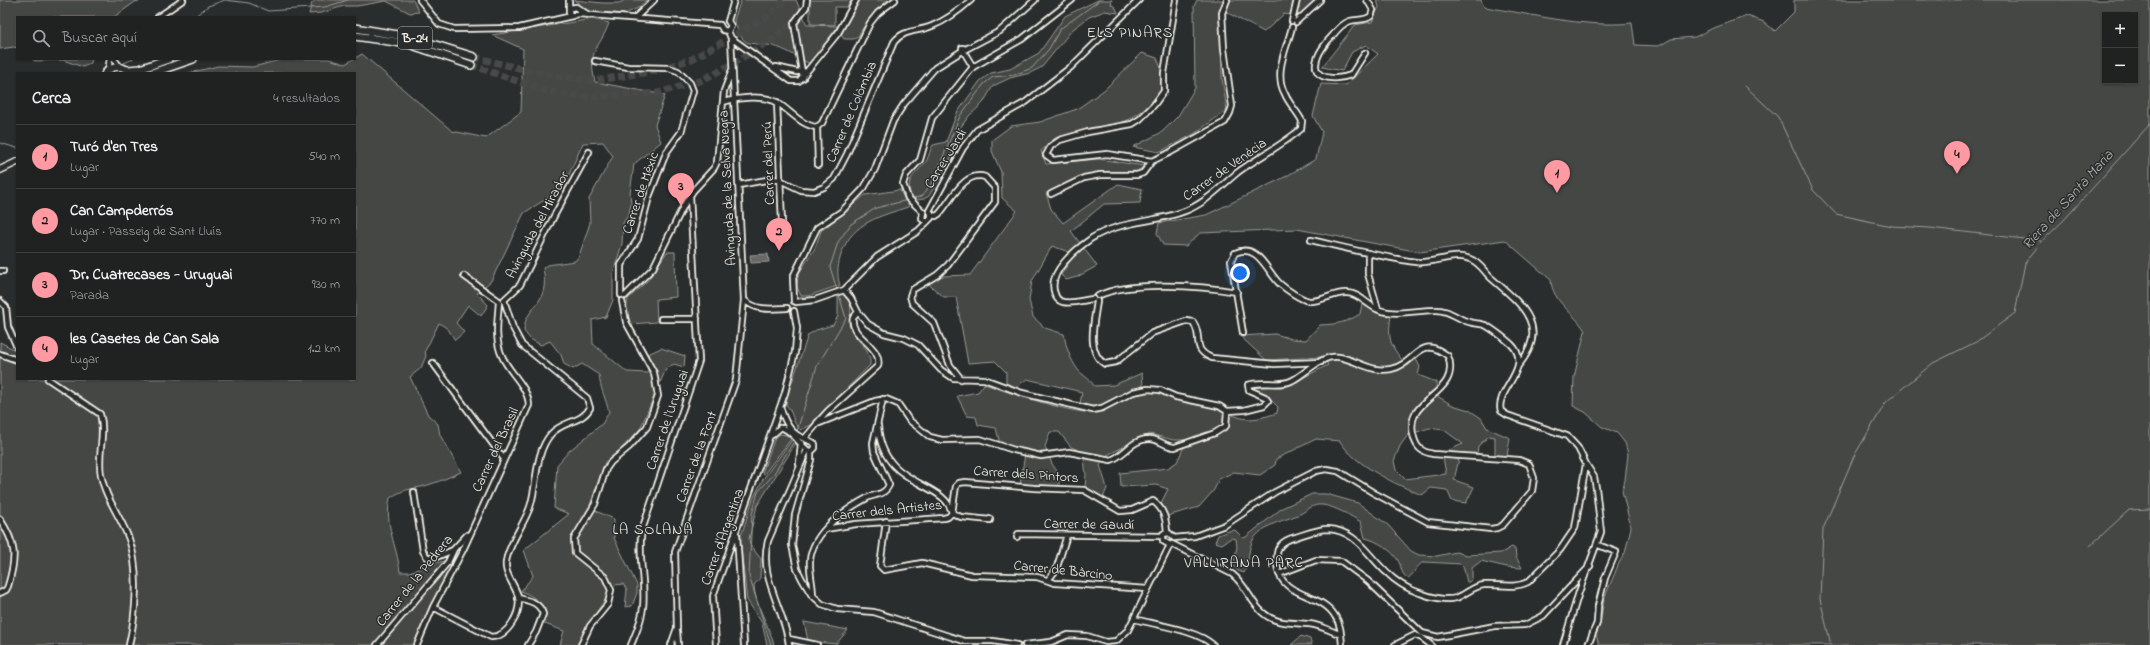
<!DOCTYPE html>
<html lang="es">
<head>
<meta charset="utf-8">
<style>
  body { margin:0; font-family:"Indie Flower",sans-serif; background:#282a2a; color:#f1f3f6 }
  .controls { position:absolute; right:12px; top:12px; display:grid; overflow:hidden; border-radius:0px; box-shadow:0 1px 3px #0004 }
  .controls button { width:36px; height:36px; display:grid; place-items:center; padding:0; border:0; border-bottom:1px solid #3d3f40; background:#202222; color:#f1f3f6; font:20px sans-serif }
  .you { position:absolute; left:1240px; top:273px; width:14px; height:14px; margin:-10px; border:3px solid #fff; border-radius:50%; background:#1a73e8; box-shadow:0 0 0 6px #1a73e833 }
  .badge { display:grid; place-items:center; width:26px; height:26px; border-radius:50%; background:#ff9aa2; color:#111; font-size:13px; font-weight:700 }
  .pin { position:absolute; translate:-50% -33px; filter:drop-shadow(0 1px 2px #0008) }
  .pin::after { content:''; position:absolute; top:21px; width:14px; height:12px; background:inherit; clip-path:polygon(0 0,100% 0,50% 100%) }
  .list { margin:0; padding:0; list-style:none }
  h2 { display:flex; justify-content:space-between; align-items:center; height:52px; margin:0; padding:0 16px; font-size:17px }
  h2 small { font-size:13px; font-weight:400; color:#a2a4a5 }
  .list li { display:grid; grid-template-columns:26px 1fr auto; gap:12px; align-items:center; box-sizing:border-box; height:64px; padding:0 16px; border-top:1px solid #3d3f40 }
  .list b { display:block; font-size:15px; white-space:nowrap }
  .list p { margin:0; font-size:13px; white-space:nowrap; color:#a2a4a5 }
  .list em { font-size:13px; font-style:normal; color:#a2a4a5 }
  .icon { flex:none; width:22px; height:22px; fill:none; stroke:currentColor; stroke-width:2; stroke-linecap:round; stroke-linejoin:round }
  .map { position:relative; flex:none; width:2150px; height:645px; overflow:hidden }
  .search { position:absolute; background:#202222; box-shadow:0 1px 3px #0004; left:16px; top:16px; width:340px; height:44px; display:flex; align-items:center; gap:10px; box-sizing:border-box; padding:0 14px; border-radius:0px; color:#a2a4a5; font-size:15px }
  .panel { position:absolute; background:#202222; box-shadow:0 1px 3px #0004; left:16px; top:72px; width:340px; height:308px; border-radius:0px }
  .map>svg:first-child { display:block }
  .green { fill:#444645; stroke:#9c9c96; fill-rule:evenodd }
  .water { fill:#676866; stroke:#9f9f9a }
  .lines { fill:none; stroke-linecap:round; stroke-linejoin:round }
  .stream { stroke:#9f9f9a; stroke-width:1 }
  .highway-tunnel { stroke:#484a4a; stroke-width:7; stroke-dasharray:7 3.5; stroke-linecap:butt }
  .minor-casing { stroke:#f4f1e8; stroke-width:8 }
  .major-casing { stroke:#f4f1e8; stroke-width:9 }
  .highway-casing { stroke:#f4f1e8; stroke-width:10 }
  .minor { stroke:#2a2d2e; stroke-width:4.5 }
  .major { stroke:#2a2d2e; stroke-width:6 }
  .highway { stroke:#2a2d2e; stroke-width:7 }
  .labels { text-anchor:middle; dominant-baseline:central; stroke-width:3; stroke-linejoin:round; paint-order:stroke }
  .shield { fill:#2a2d2e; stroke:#b7b6b0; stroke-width:1 }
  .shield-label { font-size:13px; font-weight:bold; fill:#f4f1e8 }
  .street-label { font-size:14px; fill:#f4f1e8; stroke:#2a2d2e }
  .neighbourhood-label { font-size:15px; letter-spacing:1px; fill:#f4f1e8; stroke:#2a2d2e }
  .water-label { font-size:15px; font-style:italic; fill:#b5b3ae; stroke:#2a2d2e }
</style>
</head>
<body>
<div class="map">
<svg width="2150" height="645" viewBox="0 0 2150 645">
  <rect width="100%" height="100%" fill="#2a2d2e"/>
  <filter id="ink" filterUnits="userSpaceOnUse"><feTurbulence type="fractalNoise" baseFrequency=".025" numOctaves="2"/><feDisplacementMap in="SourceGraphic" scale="8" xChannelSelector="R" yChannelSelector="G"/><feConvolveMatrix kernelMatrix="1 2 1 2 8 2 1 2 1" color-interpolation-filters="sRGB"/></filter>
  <g filter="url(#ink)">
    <path class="green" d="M 0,0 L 142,0 L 135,2 L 114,17 L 17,17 L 17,48 L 14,47 L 0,49 Z
      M 316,0 L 413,0 L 419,12 L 410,13 L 386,1 L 357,6 L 344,6 L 321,13 L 309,14 L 312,3 Z
      M 574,0 L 602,3 L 619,3 L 625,0 L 647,0 L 638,8 L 625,14 L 589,11 Z
      M 741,0 L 796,0 L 807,25 L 838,26 L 810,64 C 799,58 785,49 773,46 C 747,41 744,50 734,20 Z
      M 810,0 L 851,0 L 848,7 L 835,7 L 835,25 L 810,24 Z
      M 859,0 L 888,0 L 862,29 L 858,37 L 854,39 L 844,39 L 840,34 Z
      M 1098,0 L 1112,0 L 1111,4 L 1116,8 L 1118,13 L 1105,11 L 1089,17 L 1072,30 L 1042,67 L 1030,73 L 1010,78 L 993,86 L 983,103 L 969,116 L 960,128 L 950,160 L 929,196 L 924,199 L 917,200 L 911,195 C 904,177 919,173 927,160 C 929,155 930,150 933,145 L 946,142 L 957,113 L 980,81 L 991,73 L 1010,69 L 1039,53 L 1065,16 Z
      M 1197,0 L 1319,0 L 1298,16 L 1284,14 L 1264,32 L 1220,9 L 1222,78 L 1227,110 L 1194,134 L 1159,152 L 1133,147 L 1162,132 L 1178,116 L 1195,88 L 1194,6 Z
      M 1377,0 L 1481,0 L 1484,7 C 1533,14 1583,28 1632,23 L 1635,45 L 1659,46 L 1671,39 L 1695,37 L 1711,29 L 1747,16 L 1764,22 L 1775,31 L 1794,12 L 1794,0 L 2150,0 L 2150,645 L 1599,645 L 1596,635 L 1600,624 L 1604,599 L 1619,563 L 1625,553 L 1631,527 L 1622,491 L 1625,480 L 1628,454 L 1625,443 L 1617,433 L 1602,427 L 1585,412 L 1573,406 L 1574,377 L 1585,331 C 1575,313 1552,302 1551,280 L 1505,240 L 1420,252 L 1297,229 L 1200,233 L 1186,246 L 1163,245 L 1157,233 L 1159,223 L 1206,215 L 1283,178 L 1316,159 L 1322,132 L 1313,116 L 1321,84 L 1346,85 L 1378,54 L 1366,45 L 1352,52 L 1342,71 L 1322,67 L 1355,25 L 1372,22 L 1379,7 ZM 2105,15 L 2135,15 L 2135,81 L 2105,81 Z
      M 593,19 L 609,23 C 599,51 587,48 595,82 L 665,95 L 655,125 L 661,142 L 634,164 L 630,193 L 631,204 L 629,214 L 623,223 L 622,244 L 613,273 L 613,300 L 606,317 L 592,320 L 593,344 L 627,372 L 648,373 L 648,354 L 661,348 L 685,356 L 684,367 L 674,364 L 666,369 L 640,429 L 619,451 L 605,462 L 590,505 L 598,512 L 614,519 L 614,538 L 637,585 L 637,593 L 632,606 L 625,607 L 627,590 L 623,584 L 615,585 L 596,613 L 577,645 L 560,645 L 564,631 L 545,624 C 542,603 539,599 521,591 L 533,576 L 524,550 L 569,514 L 554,508 L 557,465 L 569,451 L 602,424 L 609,412 C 606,399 600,388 599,375 L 582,364 L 573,369 L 564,364 L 561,355 L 550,341 L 541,345 L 530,339 L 524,331 C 524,306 551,306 543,268 L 547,265 L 575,261 L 579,256 L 590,223 L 589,199 L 613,156 L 603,142 L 583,143 L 563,188 L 524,213 L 491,281 L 477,293 L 488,305 L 481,316 L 468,305 L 456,323 L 464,332 L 455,340 L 448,329 L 439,323 L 425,351 L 426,356 L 421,368 L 410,377 L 428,415 L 438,424 L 440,435 L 461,472 C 451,476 441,481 431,484 C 414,490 406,487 390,498 C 384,525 397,545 400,572 L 409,572 L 456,557 L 414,645 L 0,645 L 0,342 L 17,351 L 17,379 L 355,379 L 355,73 L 189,73 L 218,66 L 253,67 L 284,59 L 329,59 L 345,64 L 362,54 L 452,131 L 486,138 L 521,112 L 523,49 L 492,35 Z
      M 1142,53 L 1157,58 L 1162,71 L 1162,90 L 1145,109 L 1130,119 L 1116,125 L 1091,128 L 1055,138 L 1041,151 L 1046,164 L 1098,159 L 1145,166 L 1137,171 L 1082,175 L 1046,193 L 1051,209 L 1063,223 L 1118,184 L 1142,189 L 1140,203 L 1104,204 L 1071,231 L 1097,266 L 1077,277 L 1066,280 L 1061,275 L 1070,261 L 1069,252 L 1052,246 L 1032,281 L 1029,300 L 1033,317 L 1045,328 L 1064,334 C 1066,347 1070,359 1078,370 C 1083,376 1090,378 1094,386 L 1114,385 L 1142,373 L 1143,386 C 1124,393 1101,413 1080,404 L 1082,392 L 1027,379 L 1020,384 L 1018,389 L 1006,384 L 1006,372 L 995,361 L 968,363 L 956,297 L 944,297 L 927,283 L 942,276 L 970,275 L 1017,211 L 1002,198 L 1001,172 L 992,151 L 992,140 L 1011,126 L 1040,122 L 1077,109 L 1104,90 Z
      M 32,59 L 92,59 L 91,63 L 83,67 L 63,60 L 35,61 Z
      M 900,190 L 905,201 L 909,204 L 908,207 C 881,216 853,222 842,252 C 838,263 836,274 840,285 L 808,296 L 801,296 L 797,287 L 798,275 L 815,248 L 821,231 L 865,195 Z
      M 667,252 L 675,252 L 676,297 L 656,299 L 657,322 L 631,324 L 626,310 L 628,299 L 648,280 Z
      M 842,293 C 858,307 846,318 851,329 C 856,341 872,350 870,365 L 811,425 L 801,430 C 791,423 794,412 786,405 L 787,397 L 808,335 L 816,330 L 833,325 L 838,316 L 838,296 Z
      M 1362,304 L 1377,313 L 1391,316 C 1387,342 1391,346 1407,366 L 1416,359 L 1420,367 L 1418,375 L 1436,382 L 1437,396 L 1452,405 L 1469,410 L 1481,418 L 1487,428 L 1510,438 L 1507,456 L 1495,455 L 1495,437 L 1489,436 L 1478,446 L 1477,454 L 1442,453 L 1463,444 L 1444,430 L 1429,428 L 1408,435 L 1400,446 L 1394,461 L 1396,470 L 1405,479 L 1446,474 L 1443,457 L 1459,459 L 1454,480 L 1474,487 L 1466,503 L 1452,501 L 1447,490 L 1431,488 L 1422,495 C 1397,485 1354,465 1340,441 L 1316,439 L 1276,459 L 1275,465 L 1260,475 L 1234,472 L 1219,479 L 1214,490 L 1199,507 L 1167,516 L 1161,503 L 1168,489 L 1156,485 L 1121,487 L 1120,473 L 1168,468 L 1177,462 L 1187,440 L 1173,440 L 1150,434 L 1107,455 L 1100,465 L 1107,488 L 1103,498 L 1085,488 L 1086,475 L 1083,452 L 1071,447 L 1059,432 L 1050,432 L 1045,447 L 1052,464 L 1059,474 L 1059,486 L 1020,484 L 1025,454 L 1023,449 L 1000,444 L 996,428 L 978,425 L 976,417 L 967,416 L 957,396 L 978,392 L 984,384 C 1006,391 1079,417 1098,412 C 1117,407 1135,389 1155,392 C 1163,393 1170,397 1178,400 C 1189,404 1201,405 1213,408 C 1243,418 1244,424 1277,413 L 1278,407 L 1265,394 L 1252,388 L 1289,385 L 1328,365 L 1322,357 L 1266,360 L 1240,336 L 1275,334 L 1292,339 L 1306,340 L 1320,325 C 1338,324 1345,323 1360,314 Z
      M 780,434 L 786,435 L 791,439 L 764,474 L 762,473 L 775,438 Z
      M 792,440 L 796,443 L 757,506 L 749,539 L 750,545 L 761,559 L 760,578 L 754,585 C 755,606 769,624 774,645 L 767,645 L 762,623 L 747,600 L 740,539 L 753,499 L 763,479 Z
      M 1312,494 L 1326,494 L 1358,503 L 1388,525 L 1411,551 L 1419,555 L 1437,556 L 1456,552 L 1467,555 L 1501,553 L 1512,547 L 1515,549 L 1516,557 L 1522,568 L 1507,567 L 1481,561 L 1472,568 L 1472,579 L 1469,582 L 1467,582 L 1463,566 L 1461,564 L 1424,562 C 1416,565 1415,574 1408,578 C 1401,575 1402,568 1399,562 C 1392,550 1378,541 1365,538 L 1361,522 C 1351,516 1334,506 1322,505 C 1312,504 1308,510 1300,514 C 1284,521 1266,523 1254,538 C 1247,549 1250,562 1244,573 L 1238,571 L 1233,565 L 1237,547 L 1236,539 L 1231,538 L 1222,544 L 1215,542 L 1218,535 L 1229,531 L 1235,530 L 1243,538 L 1246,537 L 1282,508 Z
      M 804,622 L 848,630 L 836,644 L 808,641 Z
      M 1301,636 L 1310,639 L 1312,645 L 1291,645 Z"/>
    <path class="water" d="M 768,254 L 769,262 L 751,263 L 750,255 Z"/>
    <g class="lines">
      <path class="stream" d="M 194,17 L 208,6 L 225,0 L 249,3 L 268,11 L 325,7 L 348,0
        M 124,63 L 133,59
        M 121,71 L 121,73
        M 1745,86 L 1778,117 L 1813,190 L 1836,214 L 1891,226 L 1930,228 L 2041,241
        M 0,143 L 17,148
        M 911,199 L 922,196 L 932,183 L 960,116 L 984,84 L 993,77 L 1014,75 L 1032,68 L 1049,49 L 1060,29 L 1100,0
        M 837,290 L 830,267 L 838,242 L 851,224 L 876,208 L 908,200
        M 797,431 L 817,366 L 846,318 L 839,295
        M 2090,546 L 2129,510 L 2150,509
        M 771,645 L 749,576 L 752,514 L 758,492 L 773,475 L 793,443
        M 1831,645 L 1820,599 L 1823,529 L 1854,456 L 1886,402 L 1933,363 L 1976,342 L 2015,313 L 2025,263 L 2042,241 L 2064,220 L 2150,124"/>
      <path class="highway-tunnel" d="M 474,57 L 542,74 L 593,81 L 654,71 L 692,59 L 766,18 L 785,0
        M 471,65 L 543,90 L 567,95 L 592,97 L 658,93 L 700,81 L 729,66 L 774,38 L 790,25 L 812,0"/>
      <g class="minor-casing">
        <path id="minor" d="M 420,0 L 439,24 L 454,29 L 519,28 L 572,16
          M 569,0 L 569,13 L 572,16 L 578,14 L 720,25
          M 1176,0 L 1164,73 L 1164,91 L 1154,105 L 1140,119 L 1132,124 L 1088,132 L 1060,140 L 1051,146 L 1046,155 L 1053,160 L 1107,154 L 1152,161 L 1169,153 L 1225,122 L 1230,113 L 1232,106 L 1224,49 L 1222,13 L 1227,0
          M 570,8 L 576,7 L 587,14
          M 158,17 L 183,0
          M 635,18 L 654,0
          M 728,21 L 734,0
          M 728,21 L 731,26 L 728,31
          M 1292,21 L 1297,0
          M 1296,22 L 1320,0
          M 720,25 L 723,30 L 728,31
          M 731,38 L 791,81 L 799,81 L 838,33 L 856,0
          M 1365,53 L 1351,75 C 1341,79 1314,82 1316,64 C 1317,54 1326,42 1333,35 C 1337,30 1343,23 1350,21 C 1357,19 1365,21 1371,16 L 1373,10 L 1367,0
          M 114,59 L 120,67
          M 595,61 L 628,67 L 669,68 L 678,71 L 690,83 L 693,91 L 681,132 L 666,153 L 649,197 L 638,239 L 621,265 L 621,295
          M 776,67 L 797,72 L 803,71
          M 973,67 L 964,52 L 962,51 L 962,48 L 966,49 L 1000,31 L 1035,0
          M 108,70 L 110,59
          M 803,78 L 794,23 L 806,7 L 807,0
          M 723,102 C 738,98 763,94 778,103 C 789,110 802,126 817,127 L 822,123 L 870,23 L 878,13 L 895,0
          M 777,102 L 782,224
          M 817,127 L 818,165
          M 739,185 L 772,179 L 780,180 L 801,190 L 814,191 L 824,187 L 834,179 L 847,154 L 894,42 C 904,29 918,32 932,26 C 947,20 960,10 971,0
          M 1051,194 L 1084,178 L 1100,175 L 1137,175 L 1143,173 L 1152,161
          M 929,211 L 963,148 L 977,130 L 1026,102 L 1071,67 L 1139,0
          M 923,212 L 908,198 L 903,184 L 906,175 L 920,160 L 932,118 L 973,67 L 1022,39 L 1072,0
          M 923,212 L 922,219 L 927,222
          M 932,215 L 936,216 L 939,214 C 951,201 964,170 985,177 L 995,188 L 995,202 L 948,265 L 937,275 L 912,290 L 910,296 L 912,303 L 934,323 L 950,365 L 961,379
          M 1311,240 C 1346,248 1380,257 1416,262 C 1433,264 1454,252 1470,259 C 1479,262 1484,271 1490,277 C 1520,303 1552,326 1518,366
          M 1368,253 L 1368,274 L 1378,309
          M 0,271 L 3,271
          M 464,276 L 499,301
          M 844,290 L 851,298 L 858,312 L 868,324 L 884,333 L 904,338 L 918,345 L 941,370 L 953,378 L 984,379 L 1022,393 L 1093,410 L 1102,408 L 1133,392 L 1148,389 L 1160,390 L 1176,397 L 1219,406 L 1227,411 L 1244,410 L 1264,405 L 1268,401 L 1265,397 L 1249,390 L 1248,385 C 1261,380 1278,387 1291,381 C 1305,375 1321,354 1339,357 C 1357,360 1371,373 1391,369 C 1418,363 1418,333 1448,356 C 1451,363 1451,373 1447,380 C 1436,400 1404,406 1414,438 C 1417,449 1423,452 1433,454 L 1519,460 L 1529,464 L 1534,478 L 1532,491 L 1503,525 L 1497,528 L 1491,529 L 1428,522 L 1374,493 L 1338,471 L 1326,469 L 1316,471 L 1275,492 L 1225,525 L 1195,536 L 1174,538
          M 625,296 L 653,268 L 684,205 L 693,191 L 714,168 L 717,162 L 724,91 L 732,70
          M 1098,296 C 1129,280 1203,286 1237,292
          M 1093,299 C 1084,300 1073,304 1063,302 C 1059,301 1056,298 1055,294 C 1046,273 1076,249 1092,238 C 1121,220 1155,223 1185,211 C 1206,203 1221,186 1238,172 C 1259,157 1281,146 1301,129 L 1302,121 C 1297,111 1289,104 1285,94 C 1273,73 1287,48 1292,27
          M 504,300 L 520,285 L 554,216 L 589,152
          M 744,300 C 757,311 770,309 787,308
          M 0,301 L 6,307 L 8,327 L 17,347
          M 794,301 L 793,277 L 817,228 L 842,211 L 864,188 L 875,169 L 893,121 L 904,104 L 935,68 L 962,51
          M 1097,301 C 1095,319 1085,352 1105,364 L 1116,362 L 1152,333 L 1186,321 L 1193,322 C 1204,338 1190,349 1212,358 L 1274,364 L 1321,362
          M 796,302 L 815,300 L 844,290 L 877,257 L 918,231 L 931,218 L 931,213
          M 661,319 L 697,319
          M 1243,333 L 1231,261 L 1235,253 C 1258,242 1267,272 1280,284 C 1287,290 1300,299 1309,301 C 1322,302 1334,292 1347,293 C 1359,293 1368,306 1379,310 C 1397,316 1417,310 1436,310 C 1448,309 1458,319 1469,322 C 1475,324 1482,323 1487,326 C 1495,331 1504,338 1511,344 C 1535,367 1494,391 1501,411 L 1507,415 L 1567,436 L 1578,448 L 1586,464 L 1575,528 L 1560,550 L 1528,582 C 1514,589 1498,584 1484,585 C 1473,586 1465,595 1456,598 C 1446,601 1430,597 1420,593 C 1407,589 1394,580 1385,571 C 1367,554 1355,530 1328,529 C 1317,529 1306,534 1296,537 C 1280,541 1275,548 1277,565 C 1281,599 1320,591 1335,616 C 1341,624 1341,635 1342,645
          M 0,354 L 17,360
          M 433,363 L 504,459
          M 48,379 L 100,414 C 106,433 97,454 101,475 C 105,498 121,517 129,539 C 140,570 136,614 129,645
          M 781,409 C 784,420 790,432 801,437 C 806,440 810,440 815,444 L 815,448 L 811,452
          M 817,423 L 828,411 L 878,366 C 883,346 849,337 853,318 L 858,312
          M 878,426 C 882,488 945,480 952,513 L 956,486 L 959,483 L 965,482 L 1034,488 L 1084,490 L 1120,511 L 1132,510 L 1153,501 C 1164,509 1166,519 1167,532
          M 783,428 C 795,433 799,445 809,451
          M 772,435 L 780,428
          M 805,438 L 817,424 L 875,401 L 886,399 L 898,404 L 909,420 L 930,437 L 942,440 L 980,439 L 1014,450 L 1041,456 L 1069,452 L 1111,460 C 1125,455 1132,439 1149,439 C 1158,438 1165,447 1175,447 L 1215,433 L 1226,426 L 1227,411
          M 811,452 L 811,460 L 795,515 L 792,545 L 797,569 L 802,579 L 811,594 L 822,604 L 837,609 L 874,612 L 964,641 L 993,641 L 1017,645
          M 799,464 L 801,443
          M 414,492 L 423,551 L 427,557 L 434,558 L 453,550
          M 0,519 C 16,544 17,556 8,586 L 6,590 L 0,593
          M 886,521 L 880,566 L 884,570 L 922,563 L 972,575 L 1037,577 L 1055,583 L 1148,589
          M 826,529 L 856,524 L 944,518 L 948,517 L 952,513 L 961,517 L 990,520 L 990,519
          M 737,535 L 744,645
          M 1017,537 L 1018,534 L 1162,536
          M 1172,544 L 1232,574 C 1246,585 1250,601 1262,612 C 1276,625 1292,622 1309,624 C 1320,625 1331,631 1341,635
          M 1170,545 L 1163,541 L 1163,534 L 1169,533 L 1174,538
          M 1279,574 L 1316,560 L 1341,561 L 1368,581 L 1422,633 L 1438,637 L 1495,626 L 1525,625 L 1543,616 L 1590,566
          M 1048,580 L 1056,570 L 1067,535
          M 813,596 C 813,584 809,572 810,560 C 813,531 846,509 869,497 C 878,494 885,494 889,485 L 874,452 L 873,443 L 883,399
          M 518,598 C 530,601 539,602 543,614 L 536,632 L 528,645
          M 433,607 L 491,637 C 508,637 522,612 518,596 C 514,582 502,573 507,557 C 512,539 524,524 530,507 C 538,483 534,454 551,434 C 562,421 582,423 590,408 L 587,398 L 522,345 L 513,328 L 504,300
          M 1134,619 C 1156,625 1197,630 1213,645
          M 677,631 L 678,645
          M 789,639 L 817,645
          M 377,645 L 448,562 L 454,549 L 467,535
          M 417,645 L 433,607 L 463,550 L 529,405 C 528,386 509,373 502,356 C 494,339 498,319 499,301
          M 581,645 L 590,626 L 608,604 L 611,590 L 605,577 L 575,553 L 574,539 L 595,504 L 606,469 L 611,462 L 629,447 L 647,427 L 658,396 L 654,373 L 626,322 L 622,301
          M 631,645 C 636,633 642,620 643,607 C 646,582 637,555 642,530 L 699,361 L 690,196
          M 671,645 L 677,628 L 675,552 L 736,380 L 744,300 L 731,38 L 728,31
          M 716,645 L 713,596 L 785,393 L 795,352 L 797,328 L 794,311
          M 789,645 C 785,610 758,577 768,541 L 807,450
          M 1025,645 L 1051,642 L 1068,635 L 1087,636 L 1106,642 L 1116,641 L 1128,630 L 1170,545
          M 1395,645 L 1415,635 L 1422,638 L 1431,645
          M 1563,645 L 1579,592 L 1601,532 L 1596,488 L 1594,477 L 1586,464
          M 1588,645 L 1597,623 L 1598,606 L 1605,578 L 1616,552 L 1598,545"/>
      </g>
      <g class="major-casing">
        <path id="major" d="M 105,73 C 113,65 123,65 131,73
          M 0,170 L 17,162"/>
      </g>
      <g class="highway-casing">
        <path id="highway" d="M 355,28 L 410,37 L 474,57
          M 355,36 L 409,44 L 471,65
          M 128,70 L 140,69 L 168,59
          M 152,73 L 193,59"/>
      </g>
      <use href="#minor" class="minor"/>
      <use href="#major" class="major"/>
      <use href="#highway" class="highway"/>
    </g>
  </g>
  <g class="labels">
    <rect class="shield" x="398" y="27" width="34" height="22" rx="3"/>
    <g class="shield-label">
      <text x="415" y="38">B-24</text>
    </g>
    <g class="street-label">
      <text transform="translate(852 112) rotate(-67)">Carrer de Colòmbia</text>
      <text transform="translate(946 159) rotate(-58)">Carrer Jardí</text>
      <text transform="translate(769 163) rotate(-92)">Carrer del Perú</text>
      <text transform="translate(1225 170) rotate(-35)">Carrer de Venècia</text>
      <text transform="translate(728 188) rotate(-93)">Avinguda de la Selva Negra</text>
      <text transform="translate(641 193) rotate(-71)">Carrer de Mèxic</text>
      <text transform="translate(538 225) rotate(-62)">Avinguda del Mirador</text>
      <text transform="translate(668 420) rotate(-71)">Carrer de l'Uruguai</text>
      <text transform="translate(496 450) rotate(-65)">Carrer del Brasil</text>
      <text transform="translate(697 457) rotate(-70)">Carrer de la Font</text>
      <text transform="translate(1026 475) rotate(4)">Carrer dels Pintors</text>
      <text transform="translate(887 511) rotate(-6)">Carrer dels Artistes</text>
      <text transform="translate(1089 525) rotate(1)">Carrer de Gaudí</text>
      <text transform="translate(723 537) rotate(-70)">Carrer d'Argentina</text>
      <text transform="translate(1063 571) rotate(6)">Carrer de Bàrcino</text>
      <text transform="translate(415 581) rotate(-51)">Carrer de la Pedrera</text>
    </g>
    <g class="neighbourhood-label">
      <text x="1130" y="33">ELS PINARS</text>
      <text x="653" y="530">LA SOLANA</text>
      <text x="1244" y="563">VALLIRANA PARC</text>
    </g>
    <g class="water-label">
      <text transform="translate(2068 200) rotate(-48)">Riera de Santa Maria</text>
    </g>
  </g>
</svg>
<div class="controls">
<button>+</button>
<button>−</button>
</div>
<div class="you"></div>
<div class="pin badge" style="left:1557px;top:193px">1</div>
<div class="pin badge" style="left:779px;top:251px">2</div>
<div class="pin badge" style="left:681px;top:206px">3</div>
<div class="pin badge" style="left:1957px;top:174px">4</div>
<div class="search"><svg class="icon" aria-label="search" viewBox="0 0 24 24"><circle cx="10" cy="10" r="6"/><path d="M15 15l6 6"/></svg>Buscar aquí</div>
<section class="panel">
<h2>Cerca<small>4 resultados</small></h2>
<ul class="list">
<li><span class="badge">1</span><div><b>Turó d'en Tres</b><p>Lugar</p></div><em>540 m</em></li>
<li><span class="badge">2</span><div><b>Can Campderrós</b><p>Lugar · Passeig de Sant Lluís</p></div><em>770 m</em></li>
<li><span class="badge">3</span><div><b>Dr. Cuatrecases - Uruguai</b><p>Parada</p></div><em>930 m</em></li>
<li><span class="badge">4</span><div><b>les Casetes de Can Sala</b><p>Lugar</p></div><em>1.2 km</em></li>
</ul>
</section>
</div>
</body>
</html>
